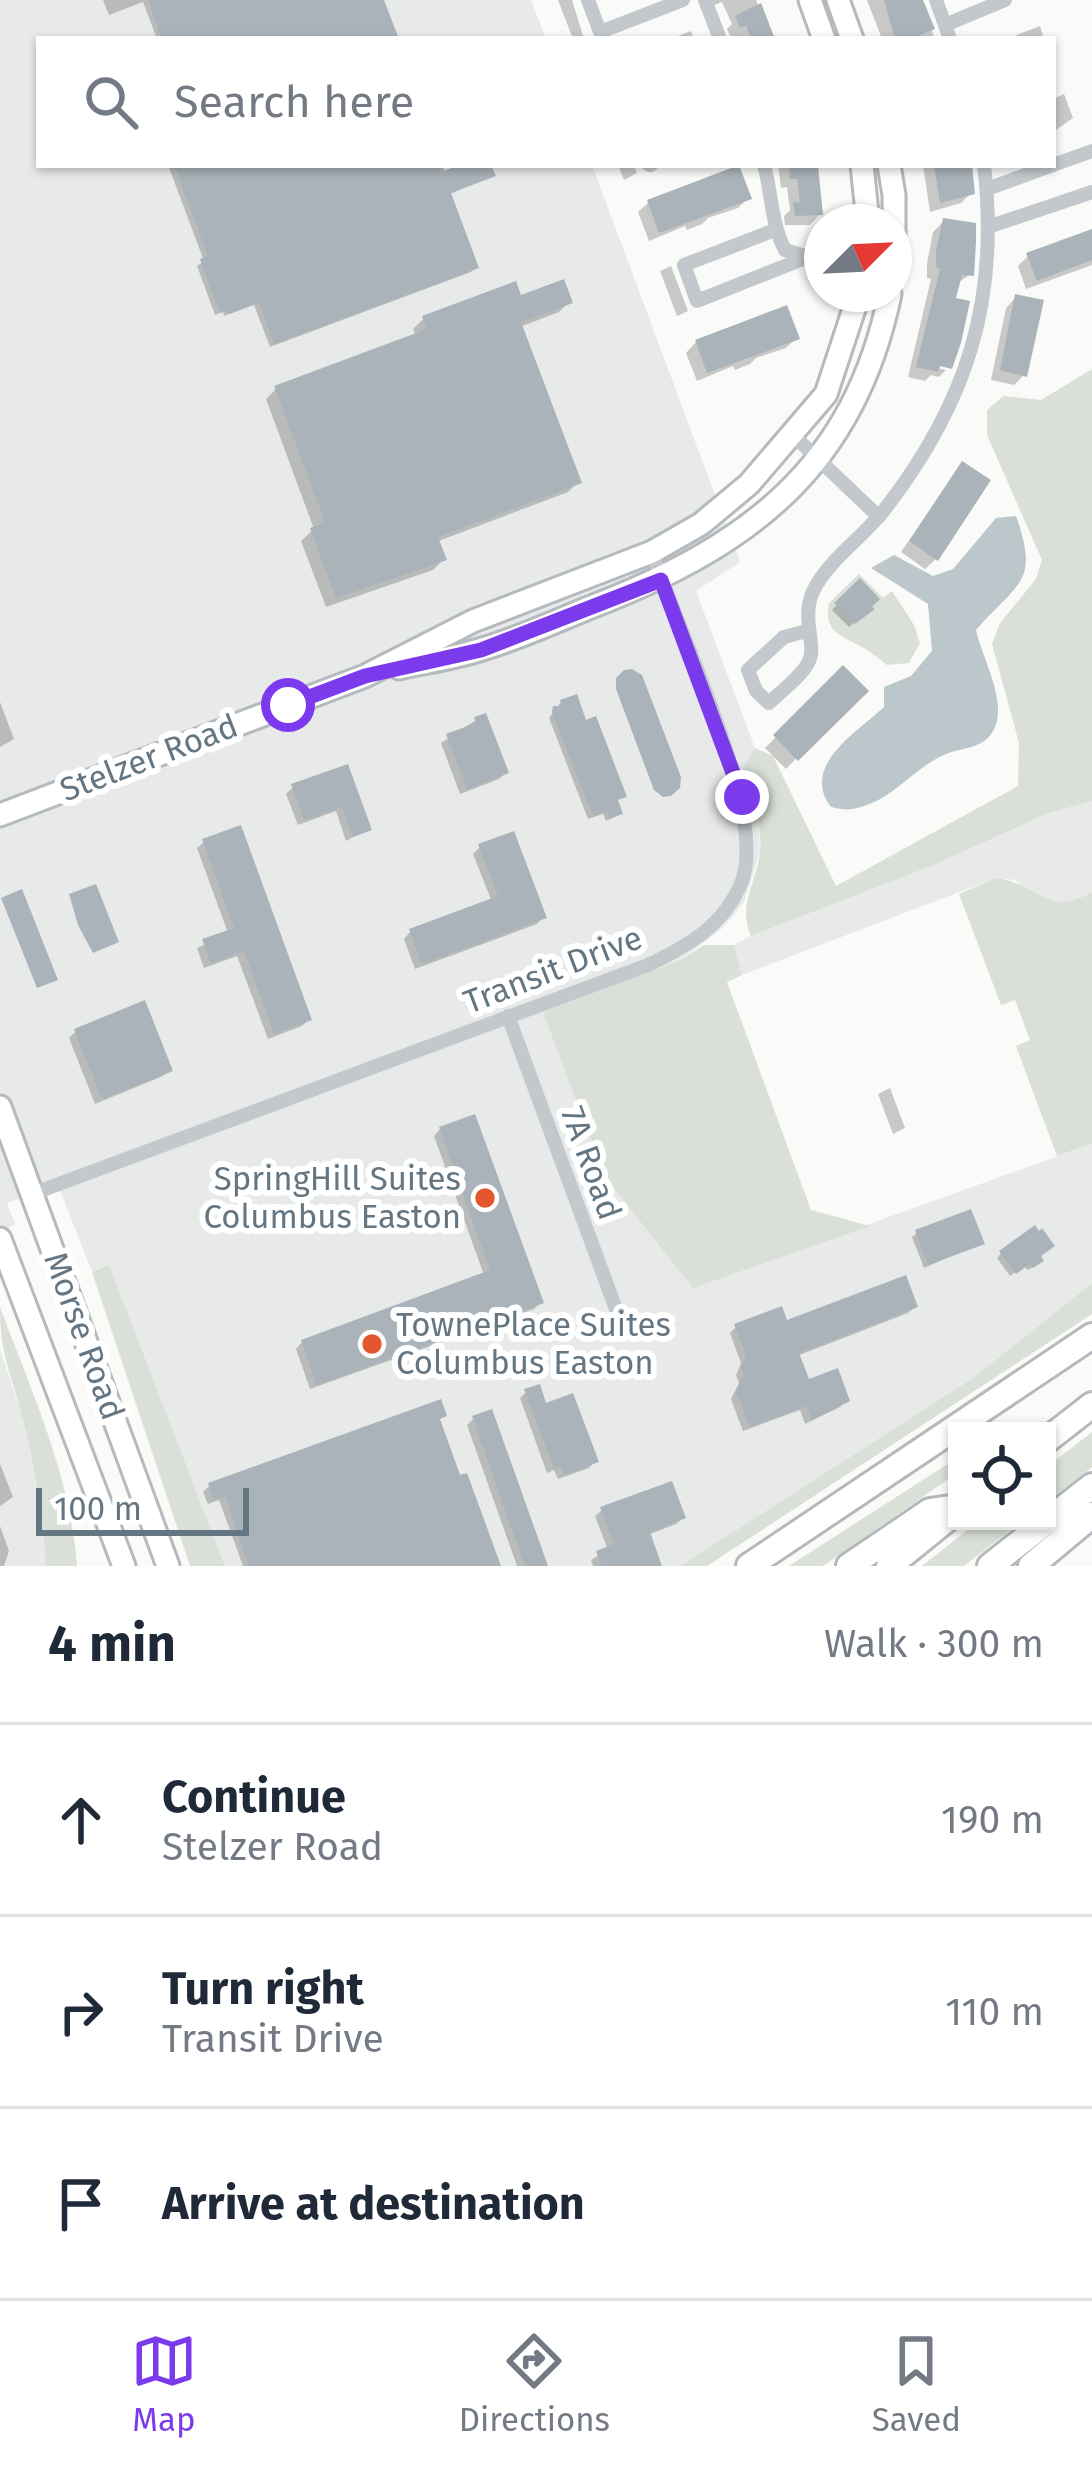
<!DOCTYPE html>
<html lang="en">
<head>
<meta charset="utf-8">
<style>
  body { margin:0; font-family:"Fira Sans",sans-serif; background:#f2f2f3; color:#1f2937 }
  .controls { position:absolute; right:36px; bottom:36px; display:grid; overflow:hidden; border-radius:0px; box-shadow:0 3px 9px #0004 }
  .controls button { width:108px; height:108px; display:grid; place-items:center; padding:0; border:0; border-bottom:3px solid #e0e1e3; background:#fff; color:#1f2937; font:60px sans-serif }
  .compass { position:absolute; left:804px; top:204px; width:108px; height:108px; border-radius:50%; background:#fff; box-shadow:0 3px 9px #0004; rotate:66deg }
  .scale { position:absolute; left:36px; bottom:30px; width:213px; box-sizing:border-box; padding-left:12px; border:6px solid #657683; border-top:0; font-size:33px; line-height:42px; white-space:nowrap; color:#657683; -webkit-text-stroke:9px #fff; paint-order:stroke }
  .stop { position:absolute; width:36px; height:36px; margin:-27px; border:9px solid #7c3aed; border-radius:50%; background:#fff }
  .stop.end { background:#7c3aed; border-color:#fff; box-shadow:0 3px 12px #0008 }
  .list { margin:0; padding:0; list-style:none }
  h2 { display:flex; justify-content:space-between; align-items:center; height:156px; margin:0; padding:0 48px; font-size:51px }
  h2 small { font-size:39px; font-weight:400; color:#747a83 }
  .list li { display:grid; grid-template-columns:78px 1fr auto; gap:36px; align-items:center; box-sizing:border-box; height:192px; padding:0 48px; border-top:3px solid #e0e1e3 }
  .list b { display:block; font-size:45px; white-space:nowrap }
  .list p { margin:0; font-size:39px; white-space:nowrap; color:#747a83 }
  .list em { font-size:39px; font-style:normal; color:#747a83 }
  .icon { flex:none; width:66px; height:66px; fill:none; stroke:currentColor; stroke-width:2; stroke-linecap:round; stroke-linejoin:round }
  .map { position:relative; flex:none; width:1092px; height:1566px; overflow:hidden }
  .search { position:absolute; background:#fff; box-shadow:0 3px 9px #0004; left:36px; right:36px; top:36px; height:132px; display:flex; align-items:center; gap:30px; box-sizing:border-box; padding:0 42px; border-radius:0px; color:#747a83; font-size:45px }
  .sheet { height:732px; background:#fff }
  nav { display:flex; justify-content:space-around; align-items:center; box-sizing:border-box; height:168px; border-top:3px solid #e0e1e3; background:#fff; font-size:33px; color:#747a83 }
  nav a { display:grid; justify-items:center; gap:6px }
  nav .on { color:#7c3aed }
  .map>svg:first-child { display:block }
  .built { fill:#e8e9e9 }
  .green { fill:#dadfd7 }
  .water { fill:#bbc7cb }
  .shadow { fill:#0003 }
  .building { fill:#aab3b9 }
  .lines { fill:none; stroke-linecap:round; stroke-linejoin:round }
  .primary-casing { stroke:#b5babe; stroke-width:27 }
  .motorway-casing { stroke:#b4b9bd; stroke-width:30 }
  .minor { stroke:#c3c8cc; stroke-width:14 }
  .primary { stroke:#fff; stroke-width:21 }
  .motorway { stroke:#fff; stroke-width:24 }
  .route { stroke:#7c3aed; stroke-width:15 }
  .poi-dot { fill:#e4572e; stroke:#fff; stroke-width:4.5 }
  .labels { text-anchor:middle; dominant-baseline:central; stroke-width:12; stroke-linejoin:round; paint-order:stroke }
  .street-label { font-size:33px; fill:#657683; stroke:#fff }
  .poi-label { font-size:33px; fill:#657683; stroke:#fff; text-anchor:end }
</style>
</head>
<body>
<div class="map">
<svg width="1092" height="1566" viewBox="0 0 1092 1566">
  <rect width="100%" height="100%" fill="#fafaf8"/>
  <path class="built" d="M 0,0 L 531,0 L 546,39 L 39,39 L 39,165 L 592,165 L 740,562 L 696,591 L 755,748 L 744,766 L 759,822 L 760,852 L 744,902 L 725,926 L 681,960 L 694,1287 L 1092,1144 L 1092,1283 L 973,1378 L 680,1566 L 225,1566 L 108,1265 L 92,1272 L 58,1185 L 7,1203 L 15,1224 L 0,1233 Z
    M 1092,801 L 1092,892 L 1078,900 L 1059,903 L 1040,899 L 1015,880 L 996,878 L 742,975 L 734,945 L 751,936 L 934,865 L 1046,814 Z
    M 0,1349 L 21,1413 L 42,1506 L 46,1566 L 0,1566 Z"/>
  <path class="green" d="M 1092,369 L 1092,801 L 1046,814 L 934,865 L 751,936 C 737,904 757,883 760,852 C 763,823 751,793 744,766 L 755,748 L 773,756 L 836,886 L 1018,786 L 1019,743 L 992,644 L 1000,623 L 1036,579 L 1042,560 L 987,435 L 987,410 L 1003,396 L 1041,400 Z
    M 859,574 L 883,598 L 892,591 L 914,625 L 920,643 L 909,663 L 887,665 C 879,659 871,652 862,647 C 840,634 824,633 829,603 Z
    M 996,878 C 1037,882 1046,919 1092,892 L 1092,1144 L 1057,1156 L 1016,1046 L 1030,1040 L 1015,1000 L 1001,1005 L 959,894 Z
    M 704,945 L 734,945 L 742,975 L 727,982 L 811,1210 L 870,1226 L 693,1288 L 605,1177 L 543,1012 L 681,960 Z
    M 109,1265 L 225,1566 L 190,1566 L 92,1272 Z
    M 1092,1283 L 1092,1314 L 707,1566 L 680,1566 L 973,1378 Z
    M 0,1307 C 31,1390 71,1477 77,1566 L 46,1566 C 43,1515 35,1467 22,1417 C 11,1372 0,1356 0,1307 Z
    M 1092,1432 L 1092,1467 L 1047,1502 L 1047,1467 Z
    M 957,1458 L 957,1473 L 823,1566 L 789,1566 Z
    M 979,1521 L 1022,1521 L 964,1566 L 922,1566 Z"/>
  <path class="water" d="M 1016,516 C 1040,583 1018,582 976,630 C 982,658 1008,702 994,729 C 985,749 963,747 946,754 C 917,766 896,795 867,805 C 853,810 845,811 831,807 C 800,766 856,733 884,707 L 884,687 L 911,676 L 932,651 L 928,604 L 871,568 L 894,555 L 933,576 L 953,569 L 996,518 Z"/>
  <path class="shadow" d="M 103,0 L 381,0 L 395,39 L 157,39 L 143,2 L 109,15 Z
    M 558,0 L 572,0 L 584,39 L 573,39 Z
    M 706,0 L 756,0 L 770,39 L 730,36 L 727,29 L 732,24 L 722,2 L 709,7 Z
    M 867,0 L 920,0 L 935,39 L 882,39 Z
    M 1040,26 L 1044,39 L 1006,39 Z
    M 691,31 L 694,39 L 670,39 Z
    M 1064,94 L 1073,118 L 1053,132 L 1053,99 Z
    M 168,165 L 442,165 L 446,174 L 468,165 L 488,165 L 492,175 L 448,195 L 475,267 L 471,272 L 270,347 L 254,305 L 224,316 L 223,312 L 215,315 L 197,266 L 204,261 Z
    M 618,165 L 634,165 L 637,173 L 624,180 Z
    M 778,165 L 815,165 L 820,214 L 810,225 L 785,225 L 784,216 L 790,210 L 787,187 L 781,188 Z
    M 923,165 L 968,165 L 972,192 L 961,203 L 930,212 Z
    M 748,198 L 738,208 L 708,218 L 702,224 L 687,230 L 685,226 L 649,241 L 638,212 L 649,202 Z
    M 944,221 L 971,274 L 956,284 L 949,367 L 925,365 L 946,370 L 939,377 L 931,375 L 925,381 L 908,377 L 931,279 L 927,278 L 927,264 L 933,232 Z
    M 1092,232 L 1092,265 L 1026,289 L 1018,266 L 1028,256 Z
    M 671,266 L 688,311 L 677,316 L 660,271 Z
    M 1016,297 L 1024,375 L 1014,385 L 991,380 L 1006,308 Z
    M 519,299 L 569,302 L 559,312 L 520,327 L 578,482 L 568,492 L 436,542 L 443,560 L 433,570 L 326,607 L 301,541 L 314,529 L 266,399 L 276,389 L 416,336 L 413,329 L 423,319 Z
    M 796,338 L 786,348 L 756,358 L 750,364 L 735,370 L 733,366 L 697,381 L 686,353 L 696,342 Z
    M 962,465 L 936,559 L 925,569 L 901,552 Z
    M 860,582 L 867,613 L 849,627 L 832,610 Z
    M 843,670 L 814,740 L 786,769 L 765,748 Z
    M 0,702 L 14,739 L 0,747 Z
    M 561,702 L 623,796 L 615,802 L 619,813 L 615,817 L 606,821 L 603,814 L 588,819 L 549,718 Z
    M 476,720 L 506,773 L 499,779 L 460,794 L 441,743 Z
    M 346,768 L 368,829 L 346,841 L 336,811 L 298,825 L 286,794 L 293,787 Z
    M 204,842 L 309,1019 L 302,1026 L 268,1039 L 237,956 L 204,968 L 197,948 L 228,933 L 197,848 Z
    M 480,847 L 543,917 L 537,924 L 415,969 L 404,939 L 410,932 L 492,902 L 473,854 Z
    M 75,1032 L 169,1070 L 163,1076 L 95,1104 L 69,1038 Z
    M 890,1088 L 905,1128 L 893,1134 L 878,1094 Z
    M 440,1129 L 541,1302 L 534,1309 L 310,1389 L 296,1349 L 302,1342 L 484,1275 L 434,1136 Z
    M 917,1233 L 981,1243 L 924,1268 L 912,1237 Z
    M 1001,1253 L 1037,1257 L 1036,1265 L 1028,1270 L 1024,1266 L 1010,1276 L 997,1258 Z
    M 915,1307 L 908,1313 L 797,1356 L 807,1383 L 847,1400 L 840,1407 L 805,1424 L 800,1410 L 743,1431 L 731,1399 L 739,1383 L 736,1375 L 741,1363 L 730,1333 L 736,1327 Z
    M 526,1392 L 595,1461 L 589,1468 L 558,1479 L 554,1470 L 547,1473 L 520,1398 Z
    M 473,1419 L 545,1566 L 517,1566 L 467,1425 Z
    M 438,1421 L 497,1566 L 243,1566 L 219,1500 L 208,1504 L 203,1492 L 210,1485 Z
    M 0,1464 L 13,1497 L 0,1506 Z
    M 602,1510 L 683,1518 L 676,1524 L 648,1535 L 659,1566 L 593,1566 L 591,1560 L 608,1550 L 595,1516 Z
    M 0,1526 L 9,1551 L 4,1566 L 0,1566 Z"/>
  <path class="building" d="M 148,0 L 384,0 L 399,39 L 162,39 Z
    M 884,0 L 923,0 L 935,29 L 920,35 L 922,39 L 895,39 Z
    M 761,3 L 775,39 L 751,39 L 746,25 L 740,28 L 735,16 Z
    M 174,165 L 438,165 L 441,172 L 460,165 L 491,165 L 496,176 L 451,193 L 479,268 L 274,344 L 259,302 L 229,314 L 227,310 L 220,313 L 200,259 L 208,256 Z
    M 739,165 L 752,199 L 659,233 L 647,200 Z
    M 801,165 L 818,165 L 823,215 L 795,216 L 793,203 L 800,202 L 797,179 L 790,179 L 789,166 Z
    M 934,165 L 972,165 L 975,194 L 940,203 Z
    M 943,218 L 976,223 L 976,242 L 974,276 L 962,275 L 956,298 L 970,301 L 961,343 L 952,369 L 940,366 L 938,372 L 916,367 L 940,269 L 936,267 L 936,252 Z
    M 1092,229 L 1092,260 L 1037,281 L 1026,253 Z
    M 564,279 L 573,303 L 521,322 L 582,483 L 438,537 L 447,560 L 336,598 L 310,528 L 325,522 L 274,386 L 427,329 L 422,316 L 516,281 L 521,295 Z
    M 1015,294 L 1044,300 L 1027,377 L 1000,370 Z
    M 787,305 L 800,339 L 707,373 L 695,340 Z
    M 962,461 L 991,480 L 938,561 L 909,541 Z
    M 860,578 L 880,599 L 872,607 L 875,609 L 855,624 L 834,603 Z
    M 843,665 L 869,691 L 798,761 L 773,735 Z
    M 624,670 L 632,669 L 642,675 L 681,777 L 680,788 L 671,796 L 663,797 L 654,790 L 616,689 L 616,678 Z
    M 577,694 L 586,720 L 596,716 L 627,797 L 618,800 L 623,814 L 610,818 L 607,811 L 593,816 L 552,712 L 553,706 L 562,706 L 560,700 Z
    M 486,713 L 509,773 L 467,789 L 446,734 L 476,723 L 474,717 Z
    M 348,764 L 372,830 L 353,837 L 342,807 L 304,820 L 291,784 Z
    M 241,825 L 312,1020 L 274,1034 L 244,951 L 211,963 L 202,939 L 234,928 L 202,839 Z
    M 514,831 L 547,918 L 422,964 L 409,929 L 498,896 L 478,844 Z
    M 96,884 L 119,942 L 93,953 L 78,925 L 69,894 Z
    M 22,889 L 58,980 L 37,988 L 1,898 Z
    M 145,1000 L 173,1071 L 102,1099 L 74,1029 Z
    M 475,1114 L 544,1303 L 317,1385 L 301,1340 L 490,1270 L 439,1127 Z
    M 971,1209 L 985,1244 L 928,1265 L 915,1230 Z
    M 1035,1225 L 1039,1231 L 1042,1228 L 1055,1246 L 1041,1256 L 1044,1261 L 1033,1268 L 1030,1264 L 1016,1274 L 999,1251 Z
    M 906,1275 L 918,1307 L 799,1353 L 809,1379 L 838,1368 L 850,1401 L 812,1420 L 806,1406 L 750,1427 L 736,1391 L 744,1374 L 741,1367 L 746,1355 L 734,1324 L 782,1306 L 787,1320 Z
    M 540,1384 L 546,1403 L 573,1393 L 599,1462 L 564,1475 L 561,1466 L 554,1468 L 524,1389 Z
    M 441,1399 L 447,1416 L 440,1419 L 460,1475 L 467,1473 L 501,1566 L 249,1566 L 225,1496 L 214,1500 L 208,1483 Z
    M 492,1409 L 548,1566 L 525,1566 L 472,1416 Z
    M 672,1481 L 686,1518 L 650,1532 L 662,1566 L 601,1566 L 596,1551 L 614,1544 L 600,1507 Z"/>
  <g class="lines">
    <g class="primary-casing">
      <path id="primary" d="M 810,0 L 824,39
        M 838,0 L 852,39
        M 862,165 L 868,222
        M 889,165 L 894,195 L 894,274
        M 399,668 C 426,662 453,658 479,650 C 517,639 554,622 591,607 C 749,546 854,468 890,294
        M 0,815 L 365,676 L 473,621 L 652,552 L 701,524 L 749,484 L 826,394 L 859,294
        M 0,1107 L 168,1566
        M 0,1239 L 124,1566"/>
    </g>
    <g class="motorway-casing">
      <path id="motorway" d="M 1047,1440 L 1092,1405
        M 749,1566 L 1092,1336
        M 849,1566 L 930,1511 L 957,1507
        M 889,1566 L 957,1511
        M 990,1566 L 1092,1486
        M 1031,1566 L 1092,1515"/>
    </g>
    <path class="minor" d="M 588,0 L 600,32 L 683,0
      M 705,0 L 720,39
      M 936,0 L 950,39
      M 945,25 L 1005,0
      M 649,165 L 651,165
      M 764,165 C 772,194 771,223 785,250 L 822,261
      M 1053,165 L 1092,151
      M 987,189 L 1053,165
      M 988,227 L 1092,192
      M 775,230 L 684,265 L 697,301 L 805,258
      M 794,436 L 879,517
      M 807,631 L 784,637 L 748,670 L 756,691 L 769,703 C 781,691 800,678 808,663 C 819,645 797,615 817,584 C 834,556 865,535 885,509 C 967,403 1000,300 984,165
      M 508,1016 L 623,1328
      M 32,1194 L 648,965 C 688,946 725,925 742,881 C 768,812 676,627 652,552"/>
    <use href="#primary" class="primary"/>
    <use href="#motorway" class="motorway"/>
  </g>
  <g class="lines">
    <path class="route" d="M 288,705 L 365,676 L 481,650 L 661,580 L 742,797"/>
  </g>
  <g class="poi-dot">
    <circle cx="485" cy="1198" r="12"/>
    <circle cx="372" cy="1344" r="12"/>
  </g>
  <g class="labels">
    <g class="street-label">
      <text transform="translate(149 758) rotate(-21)">Stelzer Road</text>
      <text transform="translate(553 970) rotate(-21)">Transit Drive</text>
      <text transform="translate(591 1163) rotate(70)">7A Road</text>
      <text transform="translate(84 1336) rotate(70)">Morse Road</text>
    </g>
    <g class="poi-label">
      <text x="461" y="1179">SpringHill Suites<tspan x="461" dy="38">Columbus Easton</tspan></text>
      <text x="396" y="1325" text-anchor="start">TownePlace Suites<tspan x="396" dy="38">Columbus Easton</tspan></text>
    </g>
  </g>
</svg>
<div class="controls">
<button><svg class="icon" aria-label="locate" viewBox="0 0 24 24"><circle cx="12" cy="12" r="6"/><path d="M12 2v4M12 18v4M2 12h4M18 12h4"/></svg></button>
</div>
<svg class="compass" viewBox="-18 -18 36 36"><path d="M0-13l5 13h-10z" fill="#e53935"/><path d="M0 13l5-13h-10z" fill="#747a83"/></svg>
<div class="scale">100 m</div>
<div class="stop" style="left:288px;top:705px"></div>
<div class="stop end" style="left:742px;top:797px"></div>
<div class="search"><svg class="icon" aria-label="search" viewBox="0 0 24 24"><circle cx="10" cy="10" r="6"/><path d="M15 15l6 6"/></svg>Search here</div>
</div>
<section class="sheet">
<h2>4 min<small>Walk · 300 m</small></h2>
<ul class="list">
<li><svg class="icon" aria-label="ahead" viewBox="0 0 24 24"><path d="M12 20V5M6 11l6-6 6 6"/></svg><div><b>Continue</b><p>Stelzer Road</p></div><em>190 m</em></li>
<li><svg class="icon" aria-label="right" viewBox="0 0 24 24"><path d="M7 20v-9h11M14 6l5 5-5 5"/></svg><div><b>Turn right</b><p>Transit Drive</p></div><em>110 m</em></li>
<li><svg class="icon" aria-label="arrive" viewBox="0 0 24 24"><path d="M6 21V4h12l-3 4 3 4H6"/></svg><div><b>Arrive at destination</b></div></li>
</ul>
</section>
<nav>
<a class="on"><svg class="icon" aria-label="map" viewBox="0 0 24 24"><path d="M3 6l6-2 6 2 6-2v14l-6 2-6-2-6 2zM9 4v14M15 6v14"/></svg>Map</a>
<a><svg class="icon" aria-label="directions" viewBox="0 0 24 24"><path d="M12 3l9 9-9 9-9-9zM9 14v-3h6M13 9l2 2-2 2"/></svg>Directions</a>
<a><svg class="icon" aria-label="saved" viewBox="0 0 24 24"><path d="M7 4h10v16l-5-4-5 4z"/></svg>Saved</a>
</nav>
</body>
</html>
